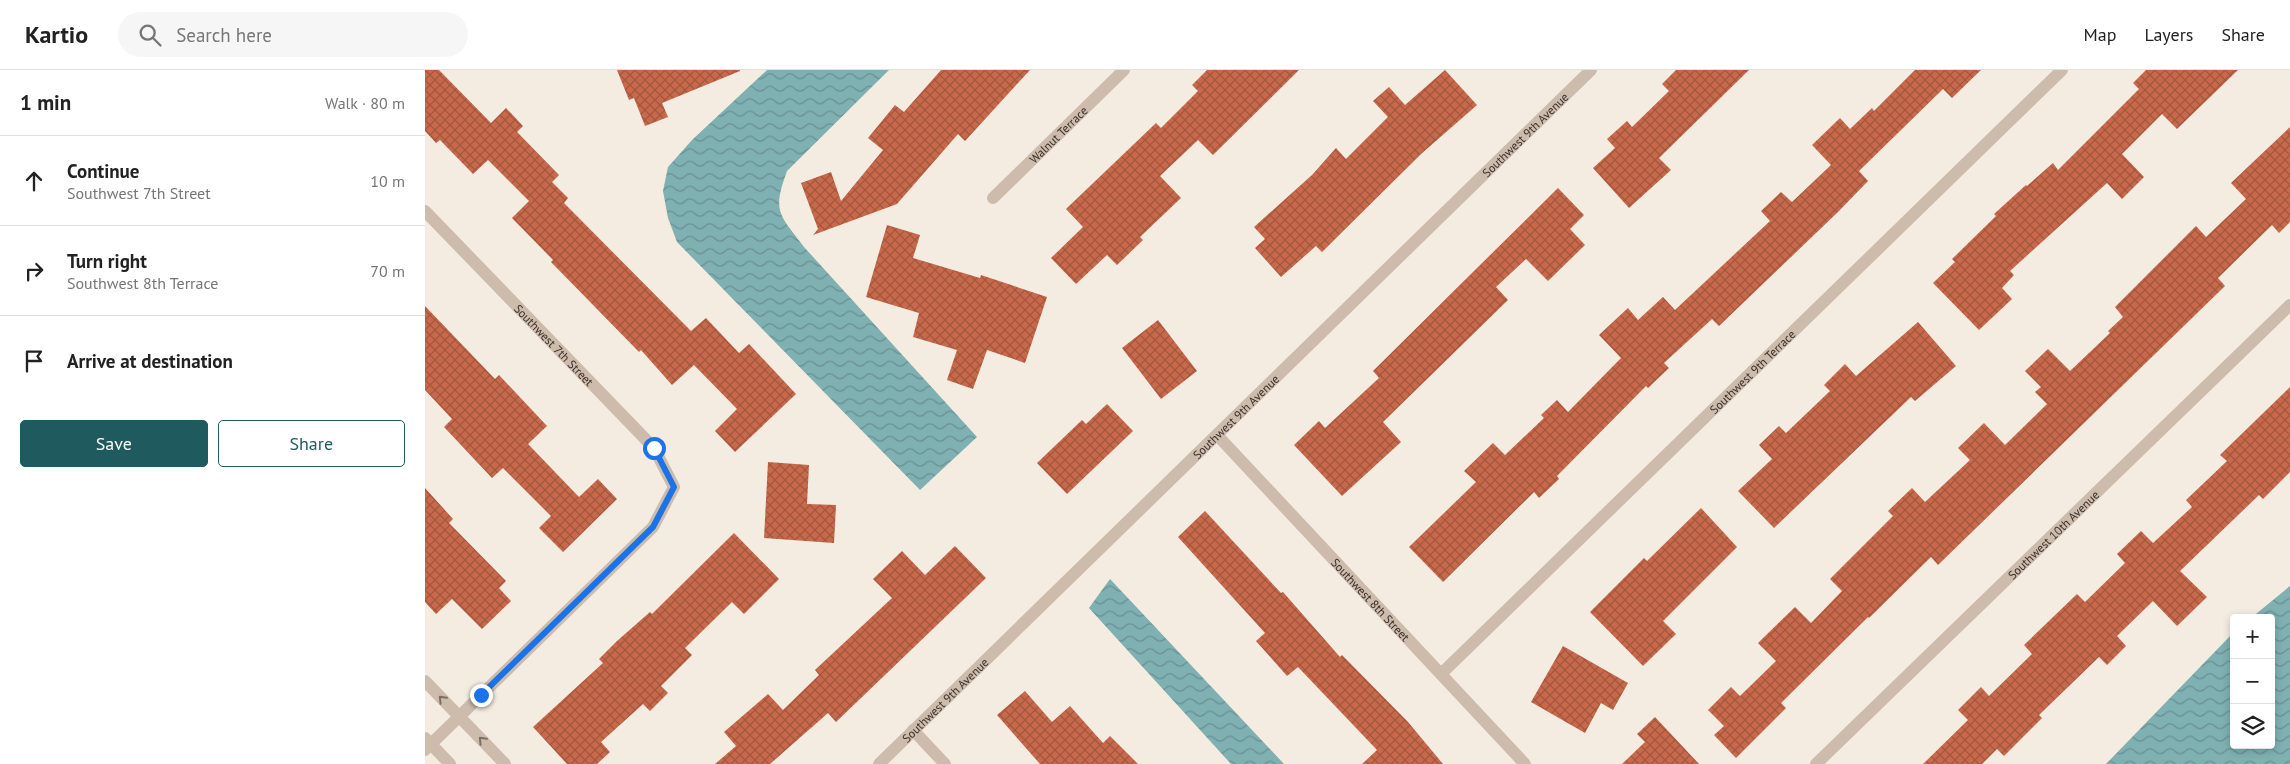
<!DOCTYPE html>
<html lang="en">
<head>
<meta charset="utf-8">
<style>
  body { margin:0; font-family:"PT Sans",sans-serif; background:#f6f6f6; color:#222 }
  .controls { position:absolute; right:15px; bottom:15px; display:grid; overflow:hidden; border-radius:5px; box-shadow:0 2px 8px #0003 }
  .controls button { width:45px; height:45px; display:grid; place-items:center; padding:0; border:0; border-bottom:1px solid #e0e0e0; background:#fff; color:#222; font:25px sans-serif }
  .stop { position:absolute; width:15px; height:15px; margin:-11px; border:4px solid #1a73e8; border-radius:50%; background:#fff }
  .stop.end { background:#1a73e8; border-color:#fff; box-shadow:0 1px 5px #0008 }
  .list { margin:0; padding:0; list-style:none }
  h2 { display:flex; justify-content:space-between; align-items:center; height:65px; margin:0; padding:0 20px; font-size:21px }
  h2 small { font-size:16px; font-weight:400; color:#767676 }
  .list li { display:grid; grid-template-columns:32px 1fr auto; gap:15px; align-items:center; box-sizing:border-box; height:90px; padding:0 20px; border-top:1px solid #e0e0e0 }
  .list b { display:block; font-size:19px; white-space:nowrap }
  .list p { margin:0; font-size:16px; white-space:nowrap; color:#767676 }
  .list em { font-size:16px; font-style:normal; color:#767676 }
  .actions { display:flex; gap:10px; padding:15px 20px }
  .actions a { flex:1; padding:11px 0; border:1px solid #1f5a5e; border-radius:5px; text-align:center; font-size:18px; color:#1f5a5e }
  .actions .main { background:#1f5a5e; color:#fff }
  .icon { flex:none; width:28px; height:28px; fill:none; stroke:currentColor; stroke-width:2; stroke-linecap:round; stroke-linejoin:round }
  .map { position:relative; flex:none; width:1865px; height:694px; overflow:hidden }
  header { display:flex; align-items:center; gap:30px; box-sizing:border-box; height:70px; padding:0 25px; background:#fff; border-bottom:1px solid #e0e0e0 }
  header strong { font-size:24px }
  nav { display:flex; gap:28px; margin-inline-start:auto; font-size:18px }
  .search { width:350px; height:45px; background:#f6f6f6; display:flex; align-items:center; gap:12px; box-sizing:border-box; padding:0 18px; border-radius:28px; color:#767676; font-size:19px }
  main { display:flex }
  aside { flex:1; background:#fff }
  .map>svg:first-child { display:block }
  .water { fill:url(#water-waves) }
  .building { fill:url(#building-cross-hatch) }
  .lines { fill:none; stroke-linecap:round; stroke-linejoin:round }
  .minor { stroke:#cdbbac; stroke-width:12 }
  .tertiary { stroke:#cdbbac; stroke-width:12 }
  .oneway { stroke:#7d6f65 }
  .route { stroke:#1a73e8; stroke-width:6 }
  .labels { text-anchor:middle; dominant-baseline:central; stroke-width:4.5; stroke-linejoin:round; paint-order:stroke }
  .street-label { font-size:12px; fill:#3b302b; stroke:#fbf5ee }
</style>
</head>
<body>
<header>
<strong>Kartio</strong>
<div class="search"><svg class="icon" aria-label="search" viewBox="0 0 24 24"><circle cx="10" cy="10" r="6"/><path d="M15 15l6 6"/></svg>Search here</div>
<nav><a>Map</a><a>Layers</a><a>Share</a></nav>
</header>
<main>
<aside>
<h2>1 min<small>Walk · 80 m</small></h2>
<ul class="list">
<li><svg class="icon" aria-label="ahead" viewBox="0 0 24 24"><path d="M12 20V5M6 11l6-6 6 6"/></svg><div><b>Continue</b><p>Southwest 7th Street</p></div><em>10 m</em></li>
<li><svg class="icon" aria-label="right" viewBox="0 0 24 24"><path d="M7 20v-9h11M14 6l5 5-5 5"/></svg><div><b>Turn right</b><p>Southwest 8th Terrace</p></div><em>70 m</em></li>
<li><svg class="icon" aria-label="arrive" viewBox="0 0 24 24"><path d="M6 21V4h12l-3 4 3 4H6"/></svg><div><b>Arrive at destination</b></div></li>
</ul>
<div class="actions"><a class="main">Save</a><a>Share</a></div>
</aside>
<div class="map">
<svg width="1865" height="694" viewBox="0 0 1865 694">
  <defs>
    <pattern id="water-waves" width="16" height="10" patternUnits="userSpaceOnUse" patternTransform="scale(1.25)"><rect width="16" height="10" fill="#7fb0b2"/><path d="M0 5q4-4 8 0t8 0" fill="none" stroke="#699091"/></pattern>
    <pattern id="building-cross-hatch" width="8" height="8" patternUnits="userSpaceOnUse" patternTransform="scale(1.25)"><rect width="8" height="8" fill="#c8694b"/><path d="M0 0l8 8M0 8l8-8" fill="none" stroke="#a4573f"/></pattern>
  </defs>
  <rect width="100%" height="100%" fill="#f4ebe1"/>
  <path class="water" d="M 342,0 L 464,0 L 362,101 C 347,142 354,144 379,177 L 552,367 L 495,420 L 252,172 L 243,148 L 238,121 L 243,97 L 267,70 Z
    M 685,509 L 859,694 L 806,694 L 664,538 Z
    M 1865,516 L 1865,694 L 1681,694 L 1809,562 L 1809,675 L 1846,675 L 1846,548 L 1826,548 Z"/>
  <path class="building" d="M 0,0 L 14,0 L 66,53 L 81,38 L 98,56 L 92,62 L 134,105 L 127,112 L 143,128 L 139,133 L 266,261 L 281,248 L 314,283 L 324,274 L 371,324 L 310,382 L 290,361 L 312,339 L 269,295 L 247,315 L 216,280 L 214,282 L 126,192 L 128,190 L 87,148 L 104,131 L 63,90 L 48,104 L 15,70 L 11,73 L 0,61 Z
    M 192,0 L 315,0 L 315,1 L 237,33 L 243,47 L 220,56 L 209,28 L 204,30 Z
    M 516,0 L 605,0 L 540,71 L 533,64 L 472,134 L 388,165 L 393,159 L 376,113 L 406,102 L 416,131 L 458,80 L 443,68 L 470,35 L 479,42 Z
    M 782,0 L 874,0 L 788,85 L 773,70 L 735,106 L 756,128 L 715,167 L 718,170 L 692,195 L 682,185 L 651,214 L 626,188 L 658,157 L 641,139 L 731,53 L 736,58 L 773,21 L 767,15 Z
    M 1020,0 L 1052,35 L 996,84 L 897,182 L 891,176 L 856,207 L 830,178 L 840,169 L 829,157 L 887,105 L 911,78 L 921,89 L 963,47 L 948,31 L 964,17 L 980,35 Z
    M 1251,0 L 1324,0 L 1234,88 L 1246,100 L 1204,138 L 1168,98 L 1190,78 L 1182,69 L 1202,51 L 1207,57 L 1244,21 L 1237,14 Z
    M 1490,0 L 1556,0 L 1527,28 L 1518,19 L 1434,101 L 1443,111 L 1414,141 L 1294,256 L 1287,249 L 1239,293 L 1244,298 L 1223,318 L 1221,316 L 1132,406 L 1134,409 L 1114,428 L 1109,422 L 1018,512 L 984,477 L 1051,412 L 1039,401 L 1068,373 L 1080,385 L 1119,348 L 1116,345 L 1132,330 L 1143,342 L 1196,288 L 1174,265 L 1203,238 L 1213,250 L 1238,227 L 1250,240 L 1345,151 L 1336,141 L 1356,122 L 1367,132 L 1406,95 L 1387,75 L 1415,48 L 1425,59 L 1447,38 L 1449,41 Z
    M 1721,0 L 1813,0 L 1752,59 L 1737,44 L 1697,84 L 1719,107 L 1697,129 L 1682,113 L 1585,201 L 1589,205 L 1577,218 L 1587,229 L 1554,260 L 1508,213 L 1530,192 L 1527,189 L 1571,146 L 1569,144 L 1601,115 L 1602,116 L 1628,93 L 1633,100 L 1714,19 L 1708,13 Z
    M 1865,57 L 1865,152 L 1854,163 L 1847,155 L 1793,208 L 1800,216 L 1513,495 L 1506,487 L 1444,548 L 1443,547 L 1356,633 L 1361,638 L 1311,688 L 1289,665 L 1299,656 L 1283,640 L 1306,617 L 1315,626 L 1351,591 L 1333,573 L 1370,537 L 1386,553 L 1417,521 L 1405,509 L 1468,446 L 1463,441 L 1487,418 L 1500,432 L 1545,390 L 1533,378 L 1559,353 L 1580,375 L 1622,334 L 1610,322 L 1616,317 L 1600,301 L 1623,279 L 1645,301 L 1685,263 L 1683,261 L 1698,247 L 1690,237 L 1771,156 L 1781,167 L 1821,129 L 1806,113 Z
    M 1133,118 L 1159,145 L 1145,159 L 1160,175 L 1123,211 L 1101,189 L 1071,217 L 1083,230 L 958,352 L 976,372 L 917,426 L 869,375 L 894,351 L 900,358 L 954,308 L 948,301 Z
    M 462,155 L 495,165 L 488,188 L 555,208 L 556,205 L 622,227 L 600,293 L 562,280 L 548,319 L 522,310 L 532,280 L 488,267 L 494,243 L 441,227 Z
    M 0,236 L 70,309 L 74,305 L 122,356 L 103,374 L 154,427 L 173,409 L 192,429 L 138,482 L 114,458 L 126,446 L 78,398 L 67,408 L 19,357 L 27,349 L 0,320 Z
    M 733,250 L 772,301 L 736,329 L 697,278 Z
    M 1493,252 L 1531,296 L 1490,331 L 1486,327 L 1349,458 L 1313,421 L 1347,389 L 1334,375 L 1354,356 L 1361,363 L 1405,321 L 1399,315 L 1420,294 L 1431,306 Z
    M 1865,317 L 1865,402 L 1838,429 L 1834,425 L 1755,501 L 1782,527 L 1752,556 L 1728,531 L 1692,566 L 1701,576 L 1682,595 L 1674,587 L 1614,645 L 1617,648 L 1579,686 L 1572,679 L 1557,694 L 1498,694 L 1543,650 L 1533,640 L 1556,617 L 1564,626 L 1607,584 L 1599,575 L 1652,524 L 1660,532 L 1700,493 L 1692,484 L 1716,461 L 1728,473 L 1767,437 L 1761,430 L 1802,391 L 1795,385 Z
    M 682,334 L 708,361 L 642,424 L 612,393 L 657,350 L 661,354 Z
    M 343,392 L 384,395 L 382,434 L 411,435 L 409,473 L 339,468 Z
    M 0,418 L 28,449 L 24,453 L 81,511 L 74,518 L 86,531 L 57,559 L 27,529 L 11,544 L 0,532 Z
    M 1276,438 L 1312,477 L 1238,551 L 1251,564 L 1218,596 L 1165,542 L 1219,488 L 1222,491 Z
    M 780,441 L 856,523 L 858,522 L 915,587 L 917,585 L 983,652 L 1018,694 L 937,694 L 952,680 L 873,597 L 862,606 L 831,571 L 840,563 L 753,467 Z
    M 309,463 L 354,509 L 319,544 L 307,532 L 260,578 L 267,585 L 236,616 L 243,623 L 225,641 L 218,634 L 176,672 L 185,682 L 172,694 L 142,694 L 108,657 L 178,593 L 174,589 L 192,571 L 225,542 L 227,544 Z
    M 530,476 L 561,508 L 411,652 L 403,643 L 345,694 L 290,694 L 311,676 L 299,662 L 343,624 L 358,640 L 394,605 L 390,600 L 467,528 L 448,509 L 477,481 L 500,505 Z
    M 1138,576 L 1203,613 L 1188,640 L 1176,633 L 1160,663 L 1106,632 Z
    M 600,621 L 627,652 L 645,636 L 678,673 L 685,666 L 713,694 L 615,694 L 572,645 Z
    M 1230,647 L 1274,694 L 1197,694 L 1220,672 L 1212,664 Z"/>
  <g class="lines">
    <g class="minor">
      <path id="s1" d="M 568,128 L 699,0"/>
      <path id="s2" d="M 0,141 L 229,378 L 249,417 L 228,457 L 0,680"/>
      <path id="s3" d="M 792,365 L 1100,694"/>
      <path id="s4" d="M 1016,604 L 1637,0"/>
      <path d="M 488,660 L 520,694"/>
      <path id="s5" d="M 454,694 L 1166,0"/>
      <path id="s6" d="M 1391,694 L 1865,235"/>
    </g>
    <path class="tertiary" d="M 0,611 L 80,694
      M 0,668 L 25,694"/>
  </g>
  <defs><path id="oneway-chevron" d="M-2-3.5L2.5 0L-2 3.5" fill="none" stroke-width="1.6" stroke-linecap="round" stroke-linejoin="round" transform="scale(1.25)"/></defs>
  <g class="oneway">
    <use href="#oneway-chevron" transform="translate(17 629) rotate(-134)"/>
    <use href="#oneway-chevron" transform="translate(57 670) rotate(-134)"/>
  </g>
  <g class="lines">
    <path class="route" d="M 56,625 L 228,457 L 249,417 L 229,378"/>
  </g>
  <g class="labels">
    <g class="street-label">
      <text stroke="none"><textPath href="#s1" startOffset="91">Walnut Terrace</textPath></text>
      <text stroke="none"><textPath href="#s5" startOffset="902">Southwest 9th Avenue</textPath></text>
      <text stroke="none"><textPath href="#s2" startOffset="186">Southwest 7th Street</textPath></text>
      <text stroke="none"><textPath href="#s4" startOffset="434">Southwest 9th Terrace</textPath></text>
      <text stroke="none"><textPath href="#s5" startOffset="498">Southwest 9th Avenue</textPath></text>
      <text stroke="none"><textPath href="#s6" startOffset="330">Southwest 10th Avenue</textPath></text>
      <text stroke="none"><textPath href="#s3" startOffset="225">Southwest 8th Street</textPath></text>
      <text stroke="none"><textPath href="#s5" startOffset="92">Southwest 9th Avenue</textPath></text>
    </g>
  </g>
</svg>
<div class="controls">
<button>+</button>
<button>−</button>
<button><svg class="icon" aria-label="layers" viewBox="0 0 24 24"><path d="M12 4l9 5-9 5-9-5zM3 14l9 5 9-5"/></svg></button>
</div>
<div class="stop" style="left:229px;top:378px"></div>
<div class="stop end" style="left:56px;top:625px"></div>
</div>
</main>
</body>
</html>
